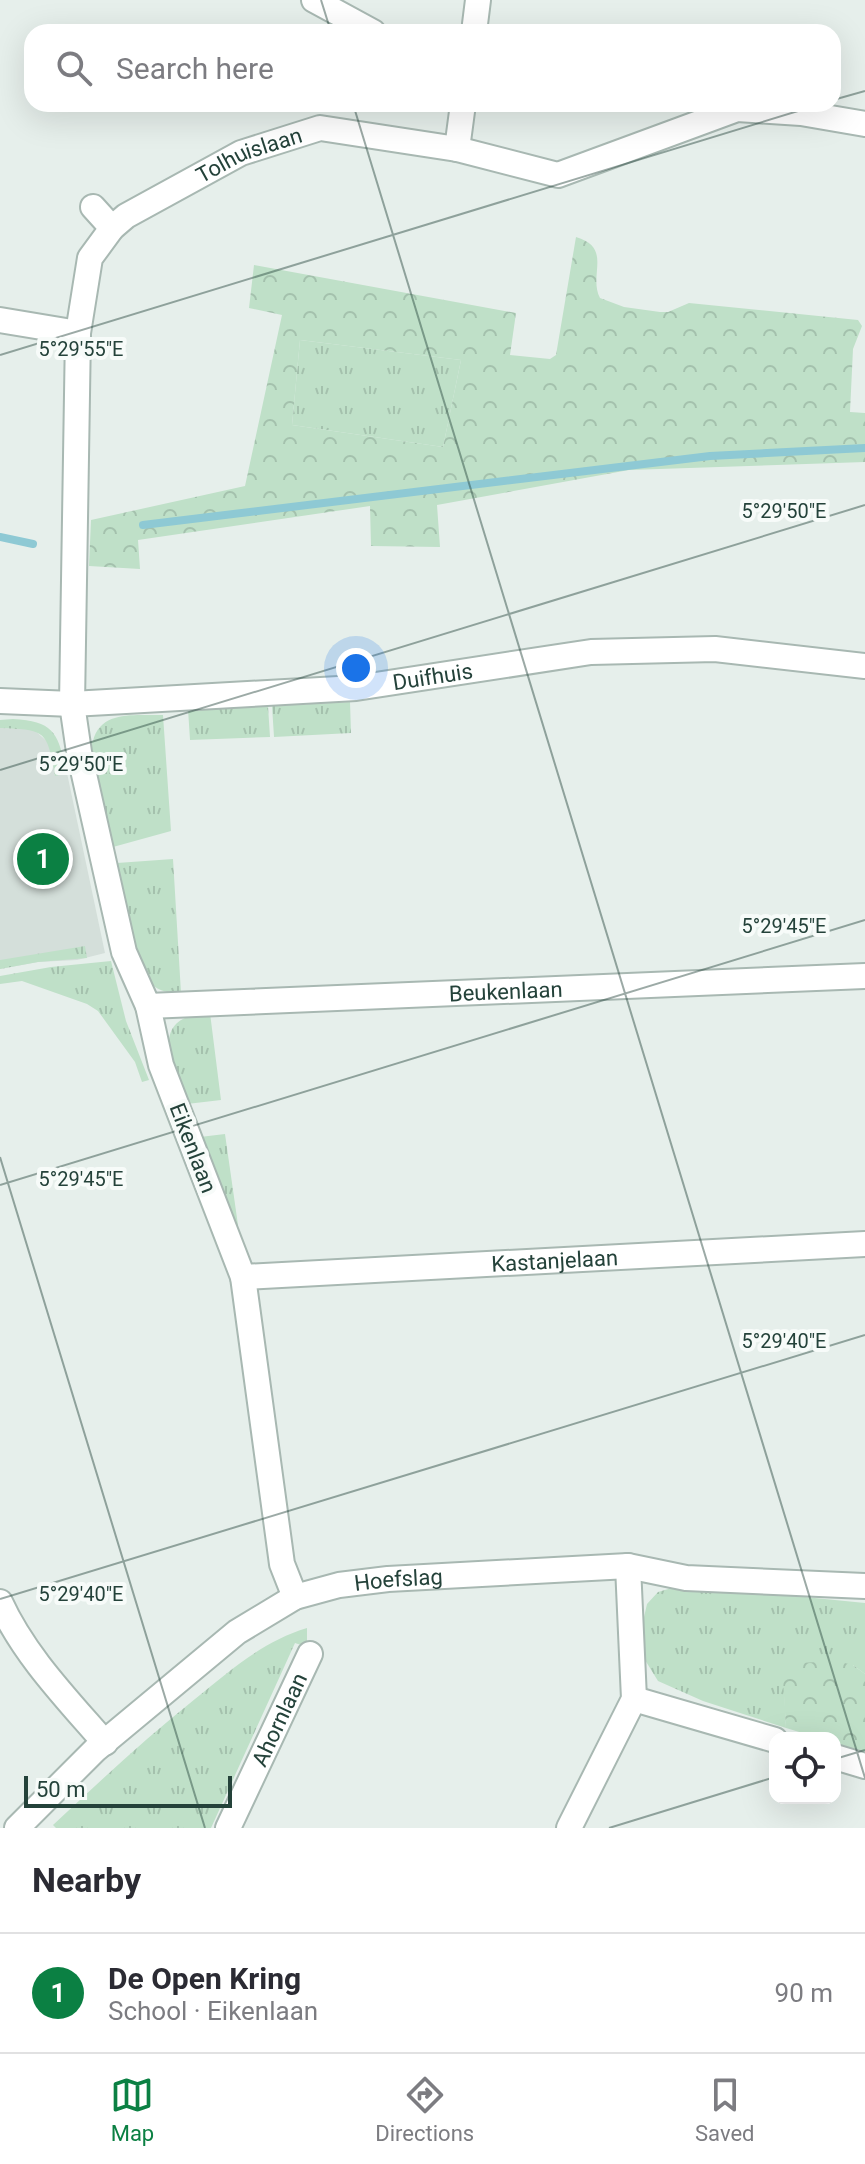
<!DOCTYPE html>
<html lang="en">
<head>
<meta charset="utf-8">
<style>
  body { margin:0; font-family:Roboto,sans-serif; background:#f2f2f3; color:#2b2b33 }
  .controls { position:absolute; right:24px; bottom:24px; display:grid; overflow:hidden; border-radius:16px; box-shadow:0 8px 32px #0002 }
  .controls button { width:72px; height:72px; display:grid; place-items:center; padding:0; border:0; border-bottom:2px solid #e1e1e2; background:#fff; color:#2b2b33; font:40px sans-serif }
  .scale { position:absolute; left:24px; bottom:20px; width:208px; box-sizing:border-box; padding-left:8px; border:4px solid #24423a; border-top:0; font-size:22px; line-height:28px; white-space:nowrap; color:#24423a; -webkit-text-stroke:6px #f7fbf9; paint-order:stroke }
  .you { position:absolute; left:356px; top:668px; width:28px; height:28px; margin:-20px; border:6px solid #fff; border-radius:50%; background:#1a73e8; box-shadow:0 0 0 12px #1a73e833 }
  .badge { display:grid; place-items:center; width:52px; height:52px; border-radius:50%; background:#0b8043; color:#fff; font-size:26px; font-weight:700 }
  .pin { position:absolute; translate:-50% -50%; border:4px solid #fff; box-shadow:0 2px 8px #0006 }
  .list { margin:0; padding:0; list-style:none }
  h2 { display:flex; justify-content:space-between; align-items:center; height:104px; margin:0; padding:0 32px; font-size:34px }
  h2 small { font-size:26px; font-weight:400; color:#7c7c81 }
  .list li { display:grid; grid-template-columns:52px 1fr auto; gap:24px; align-items:center; box-sizing:border-box; height:120px; padding:0 32px; border-top:2px solid #e1e1e2 }
  .list b { display:block; font-size:30px; white-space:nowrap }
  .list p { margin:0; font-size:26px; white-space:nowrap; color:#7c7c81 }
  .list em { font-size:26px; font-style:normal; color:#7c7c81 }
  .icon { flex:none; width:44px; height:44px; fill:none; stroke:currentColor; stroke-width:2; stroke-linecap:round; stroke-linejoin:round }
  .map { position:relative; flex:none; width:865px; height:1828px; overflow:hidden }
  .search { position:absolute; background:#fff; box-shadow:0 8px 32px #0002; left:24px; right:24px; top:24px; height:88px; display:flex; align-items:center; gap:20px; box-sizing:border-box; padding:0 28px; border-radius:24px; color:#7c7c81; font-size:30px }
  .sheet { height:224px; background:#fff }
  nav { display:flex; justify-content:space-around; align-items:center; box-sizing:border-box; height:112px; border-top:2px solid #e1e1e2; background:#fff; font-size:22px; color:#7c7c81 }
  nav a { display:grid; justify-items:center; gap:4px }
  nav .on { color:#0b8043 }
  .map>svg:first-child { display:block }
  .built { fill:#d4dfda }
  .grass { fill:url(#grass-tufts) }
  .forest { fill:url(#forest-crowns); fill-rule:evenodd }
  .lines { fill:none; stroke-linecap:round; stroke-linejoin:round }
  .stream { stroke:#8ec9d4; stroke-width:8 }
  .minor-casing { stroke:#a8b8b2; stroke-width:28 }
  .tertiary-casing { stroke:#a8b8b2; stroke-width:28 }
  .minor { stroke:#fff; stroke-width:24 }
  .tertiary { stroke:#fff; stroke-width:24 }
  .ticks { fill:none; stroke:#24423a; stroke-width:2; stroke-opacity:0.45 }
  .labels { text-anchor:middle; dominant-baseline:central; stroke-width:8; stroke-linejoin:round; paint-order:stroke }
  .street-label { font-size:22px; fill:#24423a; stroke:#f7fbf9 }
  .ticks-label { font-size:20px; text-anchor:middle; fill:#24423a; stroke:#f7fbf9; stroke-width:8; stroke-linejoin:round; paint-order:stroke }
</style>
</head>
<body>
<div class="map">
<svg width="865" height="1828" viewBox="0 0 865 1828">
  <defs>
    <pattern id="grass-tufts" width="24" height="20" patternUnits="userSpaceOnUse" patternTransform="scale(2)"><rect width="24" height="20" fill="#bfe0c8"/><path d="M3 7l-1-3M5 7V3M7 7l1-3M15 17l-1-3M17 17v-4M19 17l1-3" fill="none" stroke="#a4c1ad"/></pattern>
    <pattern id="forest-crowns" width="20" height="18" patternUnits="userSpaceOnUse" patternTransform="scale(2)"><rect width="20" height="18" fill="#bfe0c8"/><path d="M2 6a3 3 0 1 1 6 0M12 15a3 3 0 1 1 6 0" fill="none" stroke="#a4c1ad"/></pattern>
  </defs>
  <rect width="100%" height="100%" fill="#e6efeb"/>
  <path class="built" d="M 0,728 L 33,729 L 49,743 L 55,775 L 67,773 L 105,953 L 77,960 L 38,962 L 0,969 Z"/>
  <path class="grass" d="M 300,340 L 461,360 L 443,447 L 292,425 Z
    M 350,702 L 351,733 L 274,737 L 272,706 Z
    M 268,706 L 270,737 L 190,740 L 188,709 Z
    M 163,715 L 171,831 L 113,847 L 88,742 L 93,741 C 101,709 137,716 163,715 Z
    M 13,719 C 56,721 58,735 67,773 L 55,776 C 47,730 46,730 0,728 L 0,720 Z
    M 173,859 L 181,993 C 170,993 159,992 152,984 C 133,965 123,892 117,863 Z
    M 85,946 L 87,958 L 38,962 L 0,969 L 0,960 Z
    M 111,961 L 126,1021 L 149,1080 L 142,1082 L 135,1062 L 98,1011 L 87,1004 L 22,981 L 0,984 L 0,976 L 51,967 Z
    M 210,1013 L 221,1100 L 187,1104 C 173,1066 145,1016 210,1013 Z
    M 225,1134 L 238,1225 L 234,1226 L 200,1137 Z
    M 682,1585 L 865,1603 L 865,1674 L 853,1665 L 783,1664 L 786,1728 L 703,1701 L 658,1681 L 645,1660 L 642,1626 L 647,1604 L 658,1592 Z
    M 307,1628 L 307,1647 L 295,1643 L 211,1828 L 56,1828 L 53,1825 C 99,1782 145,1739 195,1699 C 230,1671 263,1641 307,1628 Z"/>
  <path class="forest" d="M 576,237 C 613,248 588,275 600,298 L 624,307 L 660,312 L 668,312 L 689,303 L 858,320 L 862,326 L 853,349 L 850,412 L 865,413 L 865,462 L 629,470 L 437,505 L 440,547 L 371,546 L 370,506 L 138,540 L 140,569 L 89,566 L 91,520 L 245,486 L 282,315 L 249,308 L 254,265 L 516,313 L 510,355 L 550,359 L 556,355 ZM 300,340 L 461,360 L 443,447 L 292,425 Z
    M 836,1661 L 853,1665 L 865,1674 L 865,1753 L 835,1743 L 835,1738 L 819,1738 L 786,1728 L 782,1664 Z"/>
  <g class="lines">
    <path class="stream" d="M 143,525 L 710,456 L 865,448
      M 0,537 L 33,544"/>
    <g class="minor-casing">
      <g id="minor">
        <path d="M 314,0 L 373,32"/>
        <path d="M 474,32 L 478,0"/>
        <path d="M 457,149 L 463,104"/>
        <path d="M 93,207 L 112,228"/>
        <path d="M 0,320 L 78,333"/>
        <path id="s1" d="M 0,701 L 72,704 L 356,688 L 591,652 L 715,649 L 865,666"/>
        <path id="s2" d="M 148,1006 L 865,976"/>
        <path id="s3" d="M 243,1277 L 865,1244"/>
        <path id="s4" d="M 295,1597 L 282,1564 L 243,1277 L 161,1065 L 148,1006 L 124,952 L 79,752 L 72,704 L 78,333 L 90,258 L 112,228 L 126,216 L 241,153 L 320,128 L 457,149 L 558,175 L 737,109 L 801,113 L 865,124"/>
        <path d="M 0,1602 C 24,1655 67,1699 105,1743"/>
        <path d="M 634,1699 L 775,1740"/>
        <path d="M 835,1757 L 865,1766"/>
        <path id="s5" d="M 228,1828 L 310,1654"/>
        <path d="M 569,1828 L 634,1699 L 628,1566"/>
      </g>
    </g>
    <g class="tertiary-casing">
      <g id="tertiary">
        <path id="s6" d="M 17,1828 L 95,1750 L 237,1632 L 295,1597 L 339,1585 L 388,1579 L 628,1566 L 686,1578 L 865,1586"/>
      </g>
    </g>
    <use href="#minor" class="minor"/>
    <use href="#tertiary" class="tertiary"/>
  </g>
  <path class="ticks" d="M 321,0 L 331,32M 833,100 L 865,91M 353,104 L 865,1778M 0,355 L 821,104M 0,770 L 865,505M 0,1157 L 205,1828M 0,1185 L 865,920M 0,1599 L 865,1335M 835,1759 L 865,1750M 609,1828 L 775,1777"/>
  <g class="labels">
    <g class="street-label">
      <text stroke="none"><textPath href="#s4" startOffset="1566">Tolhuislaan</textPath></text>
      <text stroke="none"><textPath href="#s1" startOffset="434">Duifhuis</textPath></text>
      <text stroke="none"><textPath href="#s2" startOffset="358">Beukenlaan</textPath></text>
      <text transform="translate(193 1148) rotate(69)">Eikenlaan</text>
      <text stroke="none"><textPath href="#s3" startOffset="312">Kastanjelaan</textPath></text>
      <text stroke="none"><textPath href="#s6" startOffset="468">Hoefslag</textPath></text>
      <text stroke="none"><textPath href="#s5" startOffset="120">Ahornlaan</textPath></text>
    </g>
  </g>
  <g class="ticks-label">
    <text x="81" y="356">5°29'55"E</text>
    <text x="784" y="518">5°29'50"E</text>
    <text x="81" y="771">5°29'50"E</text>
    <text x="784" y="933">5°29'45"E</text>
    <text x="81" y="1186">5°29'45"E</text>
    <text x="784" y="1348">5°29'40"E</text>
    <text x="81" y="1601">5°29'40"E</text>
  </g>
</svg>
<div class="controls">
<button><svg class="icon" aria-label="locate" viewBox="0 0 24 24"><circle cx="12" cy="12" r="6"/><path d="M12 2v4M12 18v4M2 12h4M18 12h4"/></svg></button>
</div>
<div class="scale">50 m</div>
<div class="you"></div>
<div class="pin badge" style="left:43px;top:859px">1</div>
<div class="search"><svg class="icon" aria-label="search" viewBox="0 0 24 24"><circle cx="10" cy="10" r="6"/><path d="M15 15l6 6"/></svg>Search here</div>
</div>
<section class="sheet">
<h2>Nearby<small></small></h2>
<ul class="list">
<li><span class="badge">1</span><div><b>De Open Kring</b><p>School · Eikenlaan</p></div><em>90 m</em></li>
</ul>
</section>
<nav>
<a class="on"><svg class="icon" aria-label="map" viewBox="0 0 24 24"><path d="M3 6l6-2 6 2 6-2v14l-6 2-6-2-6 2zM9 4v14M15 6v14"/></svg>Map</a>
<a><svg class="icon" aria-label="directions" viewBox="0 0 24 24"><path d="M12 3l9 9-9 9-9-9zM9 14v-3h6M13 9l2 2-2 2"/></svg>Directions</a>
<a><svg class="icon" aria-label="saved" viewBox="0 0 24 24"><path d="M7 4h10v16l-5-4-5 4z"/></svg>Saved</a>
</nav>
</body>
</html>
